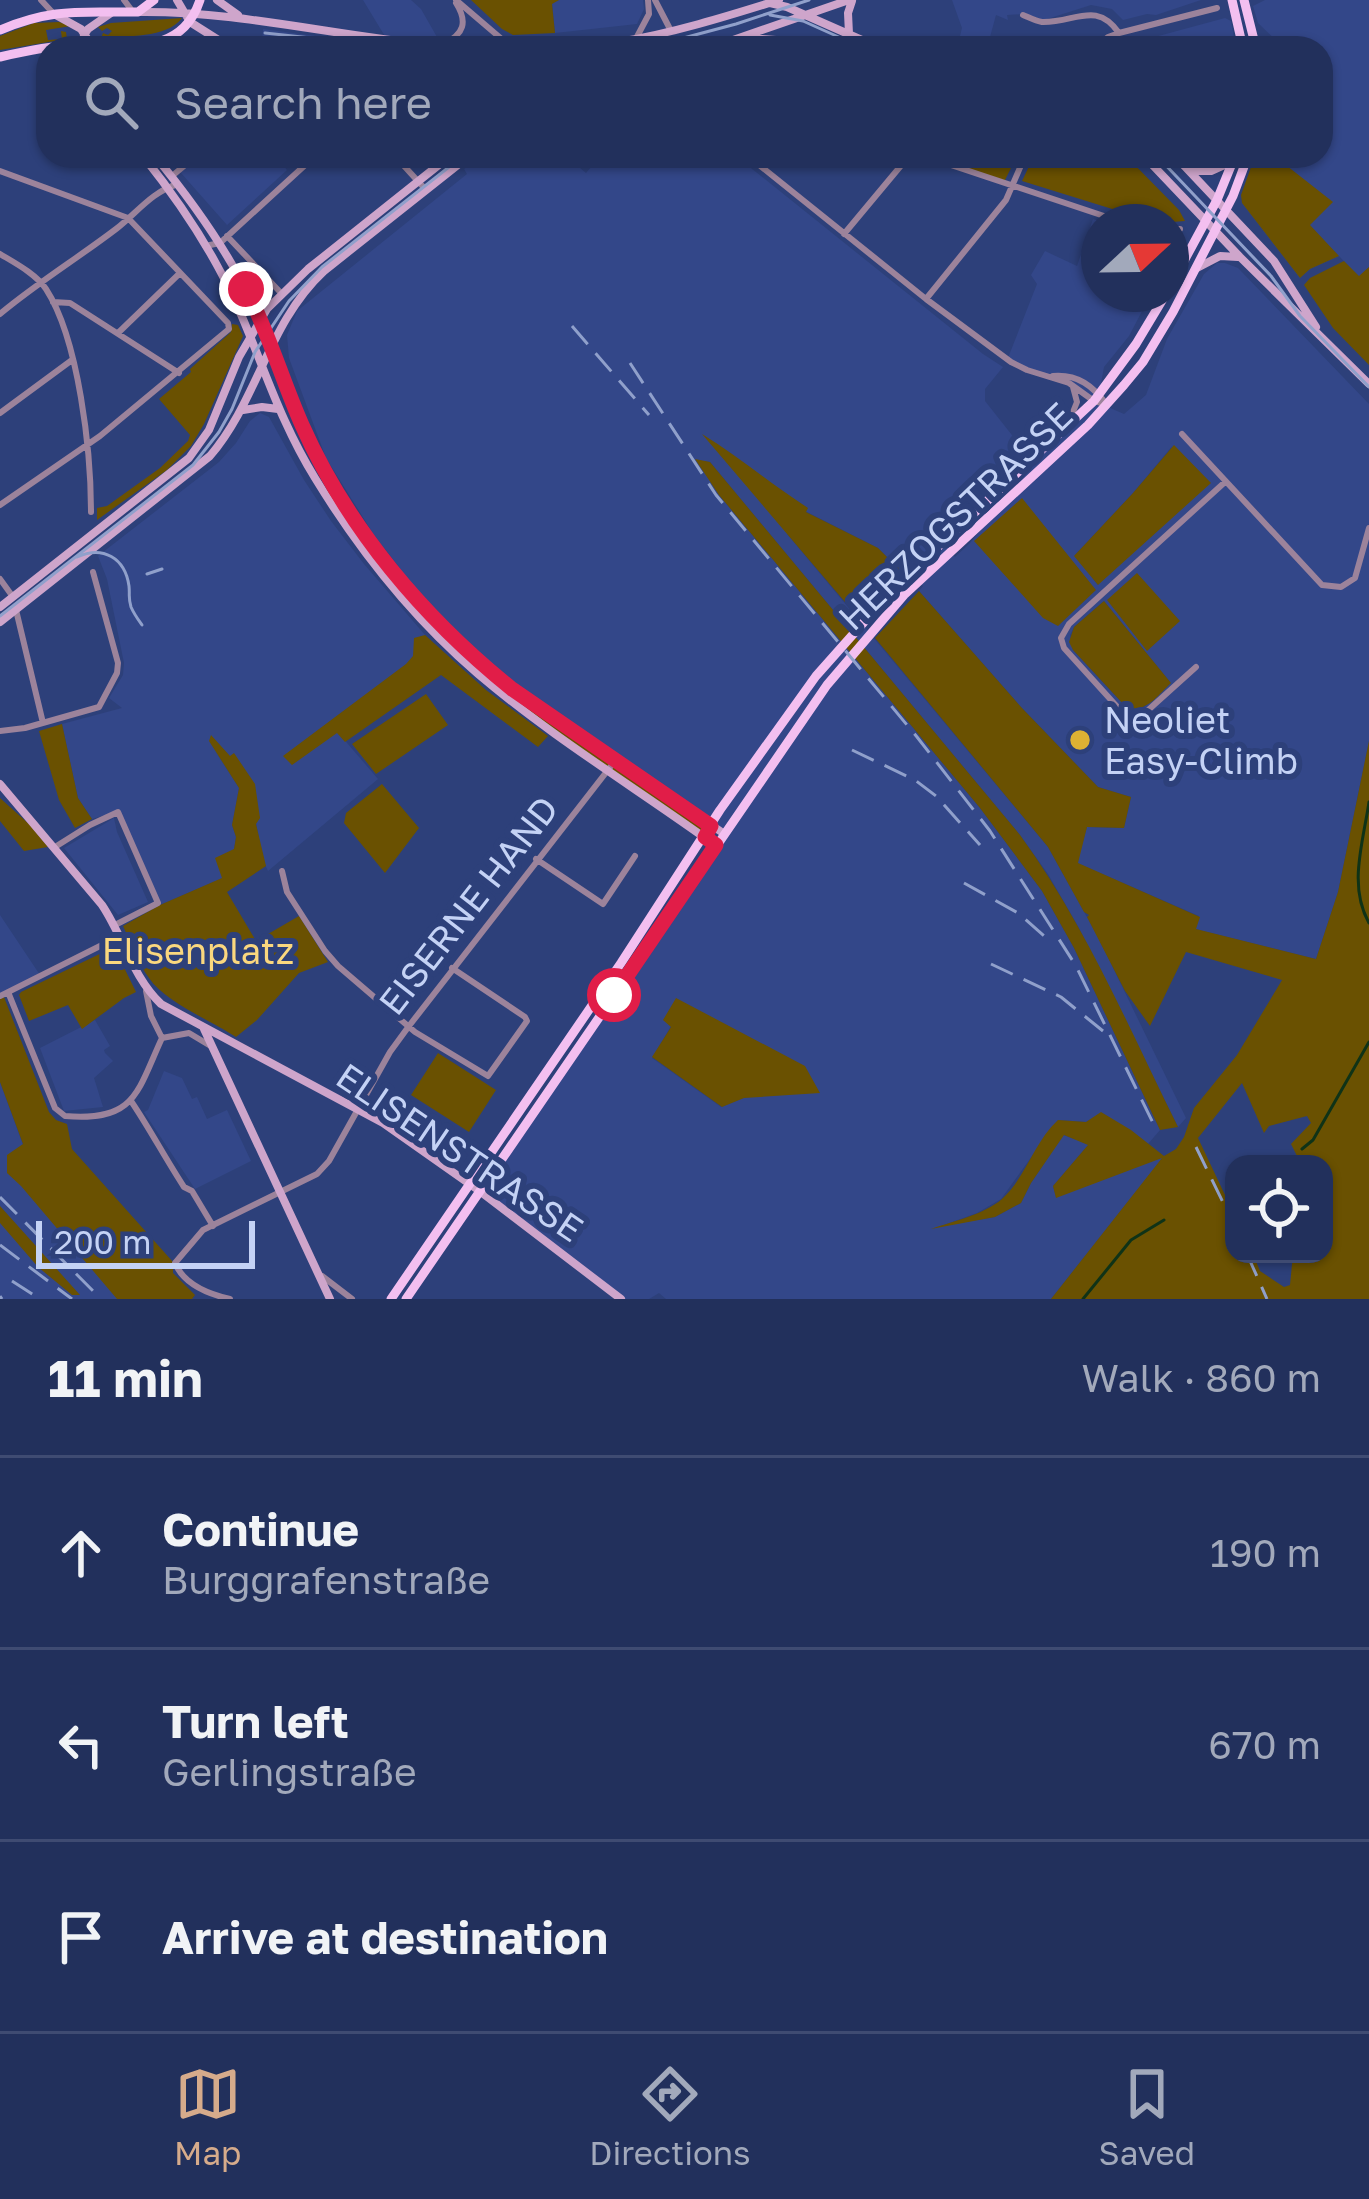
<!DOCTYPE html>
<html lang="en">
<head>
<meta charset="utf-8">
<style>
  body { margin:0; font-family:"Golos Text",sans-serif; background:#2e3c65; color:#f1f3f6 }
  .controls { position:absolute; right:36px; bottom:36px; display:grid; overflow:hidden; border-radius:24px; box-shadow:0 3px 9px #0004 }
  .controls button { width:108px; height:108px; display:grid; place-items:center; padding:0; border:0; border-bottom:3px solid #3f4b72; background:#22305c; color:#f1f3f6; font:60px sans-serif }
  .compass { position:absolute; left:1081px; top:204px; width:108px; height:108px; border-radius:50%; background:#22305c; box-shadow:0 3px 9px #0004; rotate:68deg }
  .scale { position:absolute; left:36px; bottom:30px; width:219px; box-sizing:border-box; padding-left:12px; border:6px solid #c4d2f5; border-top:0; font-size:33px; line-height:42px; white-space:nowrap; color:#c4d2f5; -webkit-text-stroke:9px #2d407a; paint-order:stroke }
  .stop { position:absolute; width:36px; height:36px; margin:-27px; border:9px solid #e11d48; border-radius:50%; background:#fff }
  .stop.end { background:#e11d48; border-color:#fff; box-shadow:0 3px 12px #0008 }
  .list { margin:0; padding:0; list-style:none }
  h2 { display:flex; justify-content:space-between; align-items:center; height:156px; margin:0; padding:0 48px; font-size:51px }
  h2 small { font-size:39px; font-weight:400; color:#a2a9bb }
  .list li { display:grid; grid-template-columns:78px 1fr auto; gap:36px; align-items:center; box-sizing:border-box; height:192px; padding:0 48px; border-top:3px solid #3f4b72 }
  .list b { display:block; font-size:45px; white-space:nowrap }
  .list p { margin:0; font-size:39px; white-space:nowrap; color:#a2a9bb }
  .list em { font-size:39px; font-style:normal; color:#a2a9bb }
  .icon { flex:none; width:66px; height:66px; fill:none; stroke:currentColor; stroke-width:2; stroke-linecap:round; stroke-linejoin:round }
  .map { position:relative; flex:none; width:1369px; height:1299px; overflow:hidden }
  .search { position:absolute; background:#22305c; box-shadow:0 3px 9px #0004; left:36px; right:36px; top:36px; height:132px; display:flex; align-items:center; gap:30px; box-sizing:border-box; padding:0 42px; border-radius:36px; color:#a2a9bb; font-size:45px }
  .sheet { height:732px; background:#22305c }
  nav { display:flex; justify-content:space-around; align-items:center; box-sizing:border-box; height:168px; border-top:3px solid #3f4b72; background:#22305c; font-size:33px; color:#a2a9bb }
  nav a { display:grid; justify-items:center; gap:6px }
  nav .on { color:#d6ab8b }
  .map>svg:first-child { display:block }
  .built { fill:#334789; fill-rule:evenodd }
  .green { fill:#6a5101; fill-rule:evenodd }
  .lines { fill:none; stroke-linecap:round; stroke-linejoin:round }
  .stream { stroke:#0f3317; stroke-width:3 }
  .street { stroke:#9c839b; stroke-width:6 }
  .secondary { stroke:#cea5cb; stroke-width:8 }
  .primary { stroke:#f3bff0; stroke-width:9 }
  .tram { stroke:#90a0cb; stroke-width:3 }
  .rail { stroke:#90a0cb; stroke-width:3; stroke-dasharray:24 12; stroke-linecap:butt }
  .route { stroke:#e11d48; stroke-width:15 }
  .poi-dot { fill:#ddb133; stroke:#2d407a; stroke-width:4.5 }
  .labels { text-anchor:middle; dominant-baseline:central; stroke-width:12; stroke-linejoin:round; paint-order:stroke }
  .street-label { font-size:36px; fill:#c4d2f5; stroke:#2d407a }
  .poi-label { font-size:36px; fill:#c4d2f5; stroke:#2d407a; text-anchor:start }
  .park-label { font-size:36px; fill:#fad77e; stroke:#2d407a }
</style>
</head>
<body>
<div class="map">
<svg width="1369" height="1299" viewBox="0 0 1369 1299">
  <rect width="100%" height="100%" fill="#2d407a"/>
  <path class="built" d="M 363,0 L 411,0 L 421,9 L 441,44 L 386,38 Z
    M 559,0 L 643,0 L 644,9 L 637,24 L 555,33 L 552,3 Z
    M 952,0 L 1201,0 L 1156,15 L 1147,14 L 1123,20 L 1112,9 L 1091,5 L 1044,20 L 1024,14 L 1007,15 L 1008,20 L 996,15 L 987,48 L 957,48 L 962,28 Z
    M 1265,0 L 1369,0 L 1369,267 L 1359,277 L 1339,256 L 1310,269 L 1300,278 L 1242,203 L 1255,156 L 1321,156 L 1321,48 L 1284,48 L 1258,23 L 1253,6 Z
    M 1225,18 L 1231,21 L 1236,48 L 1114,48 Z
    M 263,29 L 354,41 L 421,48 L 320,48 L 262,44 Z
    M 166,156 L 275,156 L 287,170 L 227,225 Z
    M 499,156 L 566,156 L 586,173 L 600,156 L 736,156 L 983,354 L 1003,367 L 985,389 L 985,401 L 1023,449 L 935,522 L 937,535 L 955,557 L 970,543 L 1053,441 L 1094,401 L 1124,414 L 1146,395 L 1167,339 L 1204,274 L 1217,263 L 1225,263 L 1238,268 L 1369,404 L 1369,741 L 1338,892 L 1316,959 L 1195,929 L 1199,916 L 1077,863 L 1087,827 L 1124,828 L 1131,797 L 1098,787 L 1021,707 L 919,591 L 923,586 L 904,566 L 900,564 L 897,567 L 878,548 L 805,511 L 787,534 L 1048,847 L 1098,937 L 1186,1118 L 1178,1127 L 1079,928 L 1048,874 L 1020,835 L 710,462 L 697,460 L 719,495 L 980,808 L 1042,891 L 1074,948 L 1160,1130 L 1148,1144 L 1101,1113 L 1086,1122 L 1058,1120 L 1001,1199 L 977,1213 L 941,1226 L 995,1217 L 1021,1203 L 1031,1183 L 1063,1135 L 1089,1144 L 1053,1186 L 1056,1197 L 1164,1156 L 1051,1299 L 666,1299 L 659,1293 L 649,1299 L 625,1299 L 484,1192 L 723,834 L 484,666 L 409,590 L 402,571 L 374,535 L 326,458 L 289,358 L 287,335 L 297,311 L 467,174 L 464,169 L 478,159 L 484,168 ZM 1173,445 L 1098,585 L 1097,584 L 1075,555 L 1133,493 ZM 1104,601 L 1170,682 L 1143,708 L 1134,710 L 1125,706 L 1073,650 L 1070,635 L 1074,627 ZM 671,1026 L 743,1098 L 721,1107 L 652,1058 Z
    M 1093,219 L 1104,222 L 1099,222 L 1099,294 L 1151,294 L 1129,336 L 1104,367 L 1099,394 L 1094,400 L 1079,388 L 1027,369 L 1008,358 L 1037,284 L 1031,275 L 1045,251 L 1077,266 Z
    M 260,413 L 269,417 L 304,480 L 331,521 L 364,564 L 425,635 L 422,653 L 415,668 L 329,722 L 378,779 L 268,871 L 263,860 L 256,823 L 260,817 L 213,748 L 239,788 L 232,825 L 236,837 L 234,849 L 223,878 L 160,905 L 119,811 L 92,819 L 78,798 L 62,724 L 122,708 L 109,698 L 123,675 L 124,663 L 107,579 L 98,556 L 219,462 L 236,443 L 250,421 Z
    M 114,818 L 117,832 L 148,902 L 118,915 L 64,848 Z
    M 0,915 L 40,975 L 0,995 Z
    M 95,1020 L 110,1046 L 104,1050 L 105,1053 L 113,1061 L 94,1078 L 103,1107 L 64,1111 L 40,1048 Z
    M 164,1071 L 182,1078 L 192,1099 L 197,1097 L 207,1119 L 227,1110 L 251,1161 L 195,1189 L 144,1112 L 148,1110 Z
    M 0,1082 L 23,1145 L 139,1299 L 0,1299 Z"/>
  <path class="green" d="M 471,0 L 559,0 L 552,4 L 555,33 L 513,35 L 502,29 Z
    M 182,18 C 166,39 127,35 101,38 L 103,33 L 108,35 L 112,31 L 107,28 L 102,31 L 98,27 L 111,23 Z
    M 59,22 L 71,26 L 46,30 L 48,40 L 62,39 L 61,31 L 66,32 L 67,39 L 0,50 L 0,36 L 34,23 Z
    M 927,156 L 1017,156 L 1004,182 Z
    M 1034,156 L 1126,156 L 1179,210 L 1185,221 L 1172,222 L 1171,217 L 1161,216 L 1159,220 L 1138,217 L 1022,181 Z
    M 1255,156 L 1282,156 L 1282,162 L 1333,202 L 1310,225 L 1339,256 L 1310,269 L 1300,278 L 1242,203 L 1241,195 Z
    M 1344,261 L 1359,276 L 1369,267 L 1369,365 L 1333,328 L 1304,285 L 1310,278 Z
    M 232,324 L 238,325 L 243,336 L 204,424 L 191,446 L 167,470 L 97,520 L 97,508 L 107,506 L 160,468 L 188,441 L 190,435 L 159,399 L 191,372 L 190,369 L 231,332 Z
    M 702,434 C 739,457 771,484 808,508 L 806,512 L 878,548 L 896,566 L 900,564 L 904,566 L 856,615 Z
    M 1174,445 L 1211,483 L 1098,585 L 1074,556 L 1133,493 Z
    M 695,459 L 710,462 L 1020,835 C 1085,924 1129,1028 1178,1127 L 1160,1130 L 1074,948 L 1042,891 L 980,808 L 719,495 Z
    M 326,483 C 376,562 437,634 510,692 L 711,826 L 705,837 C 614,772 519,711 440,633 C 398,592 364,544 329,497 Z
    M 1022,498 L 1096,590 L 1058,626 L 1043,618 L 974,541 Z
    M 1137,573 L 1180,621 L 1147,651 L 1107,600 Z
    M 919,591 L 1021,707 L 1098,787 L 1131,797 L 1124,828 L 1087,827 L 1078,863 L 1200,917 L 1196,929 L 1316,959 L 1338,892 L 1369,741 L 1369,1299 L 1051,1299 L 1162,1158 L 1056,1198 L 1053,1186 L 1088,1145 L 1064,1135 L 1031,1183 L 1021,1203 L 995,1217 L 931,1229 C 953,1221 983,1215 1002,1199 C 1026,1177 1034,1142 1058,1120 L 1086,1122 L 1101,1112 L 1131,1130 L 1164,1156 L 1176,1149 L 1184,1137 L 1194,1108 L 1237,1055 L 1282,980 L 1186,952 L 1150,1026 L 1125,991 L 1087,917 L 1089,915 L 1084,912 L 1048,847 L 875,638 ZM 1242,1083 L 1264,1133 L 1269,1126 L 1307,1116 L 1311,1123 L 1291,1144 L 1301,1164 L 1324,1164 L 1324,1254 L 1293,1254 L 1290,1285 L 1284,1287 L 1260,1271 L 1253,1254 L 1234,1254 L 1234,1214 L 1198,1138 Z
    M 1104,601 L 1171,683 C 1157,696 1145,715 1125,706 L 1073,650 L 1069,642 L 1074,627 Z
    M 425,635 L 486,690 L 548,736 L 538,747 L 441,675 L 345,742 L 337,733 L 292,765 L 283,756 L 406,664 L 413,656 L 414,638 Z
    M 426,694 L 448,725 L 376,774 L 352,744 Z
    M 62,724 L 78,798 L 92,819 L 75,828 L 59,800 L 39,731 Z
    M 211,735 L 230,756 L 234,753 L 255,784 L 260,818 L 256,824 L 266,866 L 227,892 L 256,941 L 299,916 L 328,962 L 299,973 L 257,1020 L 236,1037 C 210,1020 165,1002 149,978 C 138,963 131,943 123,926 L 160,905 L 222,878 L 215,858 L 234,849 L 236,837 L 232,825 L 239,788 L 209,741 Z
    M 382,784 L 419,828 L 385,873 L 344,823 L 346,813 Z
    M 0,798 L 30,825 L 48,847 L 24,851 L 0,821 Z
    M 114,947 L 136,992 L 124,998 L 82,1029 L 68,1005 L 29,1021 L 19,995 L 21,992 Z
    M 4,997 L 49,1112 L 56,1120 L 67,1124 L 72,1149 L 173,1262 L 173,1273 L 195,1295 L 192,1299 L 117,1299 L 21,1186 L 7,1173 L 7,1155 L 23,1144 L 0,1082 L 0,999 Z
    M 676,998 L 805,1066 L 820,1093 L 744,1098 L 722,1107 L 652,1057 L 671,1027 L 663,1020 Z
    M 438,1053 L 496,1090 L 469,1132 L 411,1095 Z
    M 0,1206 L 80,1295 L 72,1295 L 38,1267 L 0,1223 Z"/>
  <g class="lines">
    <path class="stream" d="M 1369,802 C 1363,843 1348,886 1369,923
      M 1302,1149 L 1313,1140 L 1369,1042
      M 1083,1299 L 1131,1240 L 1164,1220"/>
    <path class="street" d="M 41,0 L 53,13
      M 124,0 L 133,12
      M 456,0 L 511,47
      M 655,0 L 670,29
      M 1023,15 C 1028,17 1036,21 1042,22 C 1075,23 1096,0 1119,33
      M 444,44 C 464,34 468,22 456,3
      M 631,48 L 649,14 L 648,0
      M 1095,48 L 1108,37 L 1119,33 L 1217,8
      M 395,156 L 426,190
      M 748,156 L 926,299 L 1011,362 L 1027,370 L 1069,383 L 1094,401 L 1107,405
      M 924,156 L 1122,222
      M 0,171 L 128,218 L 228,323 L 229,329 L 100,436 L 0,505
      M 172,176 L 196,156
      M 1171,229 L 1180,229
      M 844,234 L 909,156
      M 227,236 L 281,293
      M 205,246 L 220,243 L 315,156
      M 0,254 C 15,263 36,274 46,289 C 79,340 91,452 91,512
      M 926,299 L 1006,200 L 1025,156
      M 53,302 L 70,303 L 179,373
      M 0,314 C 37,283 78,258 116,229 C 137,213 151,192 178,184
      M 118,333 L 180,273
      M 1053,376 C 1078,374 1093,386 1107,405
      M 0,413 L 72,360
      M 1071,417 L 1077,402 L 1073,387
      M 1182,434 L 1322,585 L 1341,587 L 1355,578 L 1369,528
      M 0,579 L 13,597
      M 16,610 L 43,723
      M 1196,667 L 1146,712 L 1129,716 L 1121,711 L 1064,648 L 1061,638 L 1069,624 L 1225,482
      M 0,731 L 25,728 L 99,707 L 117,673 L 118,663 L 93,572
      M 55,847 L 90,825 L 118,812 L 158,903 L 115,925
      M 536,859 L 603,904 L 635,856
      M 282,871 L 287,892 L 325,951 L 338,966 L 415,1032 L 488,1076 L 527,1021 L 525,1017 L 452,968
      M 146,991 L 151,1016 L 162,1038
      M 8,992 L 55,1108 L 65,1116 C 136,1122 137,1092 162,1038
      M 0,996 L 120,936
      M 162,1038 L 189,1033 L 209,1045
      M 131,1101 C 150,1129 165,1158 184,1187 L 192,1191 L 213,1226
      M 322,1276 L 352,1299
      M 230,1299 C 208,1294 184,1285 175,1263 L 203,1230 L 317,1174 L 329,1161 L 390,1052 L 409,1026 L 615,761"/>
    <path class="secondary" d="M 177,0 L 190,22 L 231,48
      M 217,0 L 238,15
      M 770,3 L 787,7 L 880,48
      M 140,12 C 239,11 335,36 433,45 C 490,49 562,50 618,42 C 670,34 728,16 779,0
      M 54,14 L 81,29 L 92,46
      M 849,34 L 848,13 L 852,1
      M 84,35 L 88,29 L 111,13
      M 749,38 L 790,41 L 819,48
      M 153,45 L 172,48
      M 710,48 L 849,0
      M 143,156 C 179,201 212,250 236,303 C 263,363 279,420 315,478 C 359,550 413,618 478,674 C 552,737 636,788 715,845
      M 155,156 C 192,201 226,248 251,300 C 278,355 295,414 323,468 C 368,554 437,629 512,689 L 723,833
      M 1144,156 L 1240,257 L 1369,384
      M 1175,156 L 1274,261 L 1316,327
      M 1191,171 L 1211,171 L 1233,161
      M 1197,268 L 1220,256 L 1238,257
      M 243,410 L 262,407 L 278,409
      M 0,607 L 189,458 L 209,430 L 239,357 L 267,309 L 308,269 L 450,156
      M 0,622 L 210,456 C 258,400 268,323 324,271 L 469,156
      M 0,784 L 102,905 C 124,938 132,976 161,1004 L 383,1123 L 481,1192 L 621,1299
      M 204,1029 L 330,1299"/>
    <path class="primary" d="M 1232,0 L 1243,48
      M 1244,0 L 1256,48
      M 0,30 C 55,7 82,13 138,12 L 154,0
      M 0,57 C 25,51 51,46 76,45 C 125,44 181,58 200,0
      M 1171,285 L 1217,200 L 1235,156
      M 391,1299 L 621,963 L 720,810 L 816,676 L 896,586 L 1094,401 L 1136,344 L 1166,294
      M 406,1299 L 827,685 L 904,595 L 1088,425 L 1124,385 L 1143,362 L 1173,312 L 1233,196 L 1248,156"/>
    <path class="tram" d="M 770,15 L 803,21 L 863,48
      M 265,33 L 403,48
      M 646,48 L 736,24 L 809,0
      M 1157,156 L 1271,276 L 1300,316 L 1369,387
      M 77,557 C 103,545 125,558 129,586 C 130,596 128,597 131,607 C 134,614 137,618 142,625
      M 147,574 L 162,569
      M 0,616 L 193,465 L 219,432 L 232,409 L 255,352 L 289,301 L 322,267 L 463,156"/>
    <path class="rail" d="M 572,326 L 649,415
      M 630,363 L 716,495 L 917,737 L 990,831 L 1076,966 L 1156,1129
      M 852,750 L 915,780 L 936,796 L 980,845
      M 964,883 L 1018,913 L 1050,941
      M 991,964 L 1061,997 L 1103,1031
      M 1196,1147 L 1234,1225
      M 0,1197 L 101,1299
      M 0,1245 L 72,1299
      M 1247,1254 L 1267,1299
      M 12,1281 L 40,1299
      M 0,1296 L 2,1299"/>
  </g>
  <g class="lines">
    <path class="route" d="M 246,289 C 269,333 282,380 302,425 C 348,529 424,618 512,689 L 711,826 L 705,837 L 716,845 L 614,995"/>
  </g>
  <circle class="poi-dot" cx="1080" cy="740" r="12"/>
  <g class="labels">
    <g class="street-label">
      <text transform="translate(955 516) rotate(-44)">HERZOGSTRASSE</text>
      <text transform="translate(468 905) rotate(-52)">EISERNE HAND</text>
      <text transform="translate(460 1152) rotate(34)">ELISENSTRASSE</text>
    </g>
    <g class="poi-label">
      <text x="1104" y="719">Neoliet<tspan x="1104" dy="41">Easy-Climb</tspan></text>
    </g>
    <g class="park-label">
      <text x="198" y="950">Elisenplatz</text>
    </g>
  </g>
</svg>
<div class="controls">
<button><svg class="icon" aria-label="locate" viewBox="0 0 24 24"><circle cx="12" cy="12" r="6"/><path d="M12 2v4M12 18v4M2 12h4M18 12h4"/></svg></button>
</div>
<svg class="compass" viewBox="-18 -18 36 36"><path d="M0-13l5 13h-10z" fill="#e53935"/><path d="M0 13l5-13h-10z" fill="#a2a9bb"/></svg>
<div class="scale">200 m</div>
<div class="stop" style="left:614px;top:995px"></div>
<div class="stop end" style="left:246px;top:289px"></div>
<div class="search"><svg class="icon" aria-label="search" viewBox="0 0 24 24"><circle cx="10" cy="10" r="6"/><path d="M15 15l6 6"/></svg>Search here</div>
</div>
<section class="sheet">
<h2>11 min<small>Walk · 860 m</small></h2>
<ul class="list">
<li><svg class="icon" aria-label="ahead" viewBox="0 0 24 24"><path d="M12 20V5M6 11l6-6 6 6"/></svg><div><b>Continue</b><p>Burggrafenstraße</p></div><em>190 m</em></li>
<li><svg class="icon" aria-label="left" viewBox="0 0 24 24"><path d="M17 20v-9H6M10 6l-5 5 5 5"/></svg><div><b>Turn left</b><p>Gerlingstraße</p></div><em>670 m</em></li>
<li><svg class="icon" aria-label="arrive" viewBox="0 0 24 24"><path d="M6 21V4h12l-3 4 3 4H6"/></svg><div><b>Arrive at destination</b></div></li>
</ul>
</section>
<nav>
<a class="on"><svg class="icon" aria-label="map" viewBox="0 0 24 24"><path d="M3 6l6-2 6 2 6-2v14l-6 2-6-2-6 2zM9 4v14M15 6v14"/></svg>Map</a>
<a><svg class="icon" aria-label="directions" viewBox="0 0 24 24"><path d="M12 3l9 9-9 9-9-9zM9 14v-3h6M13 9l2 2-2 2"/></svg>Directions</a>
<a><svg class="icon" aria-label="saved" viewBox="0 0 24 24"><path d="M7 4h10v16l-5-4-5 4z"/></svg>Saved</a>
</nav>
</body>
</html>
